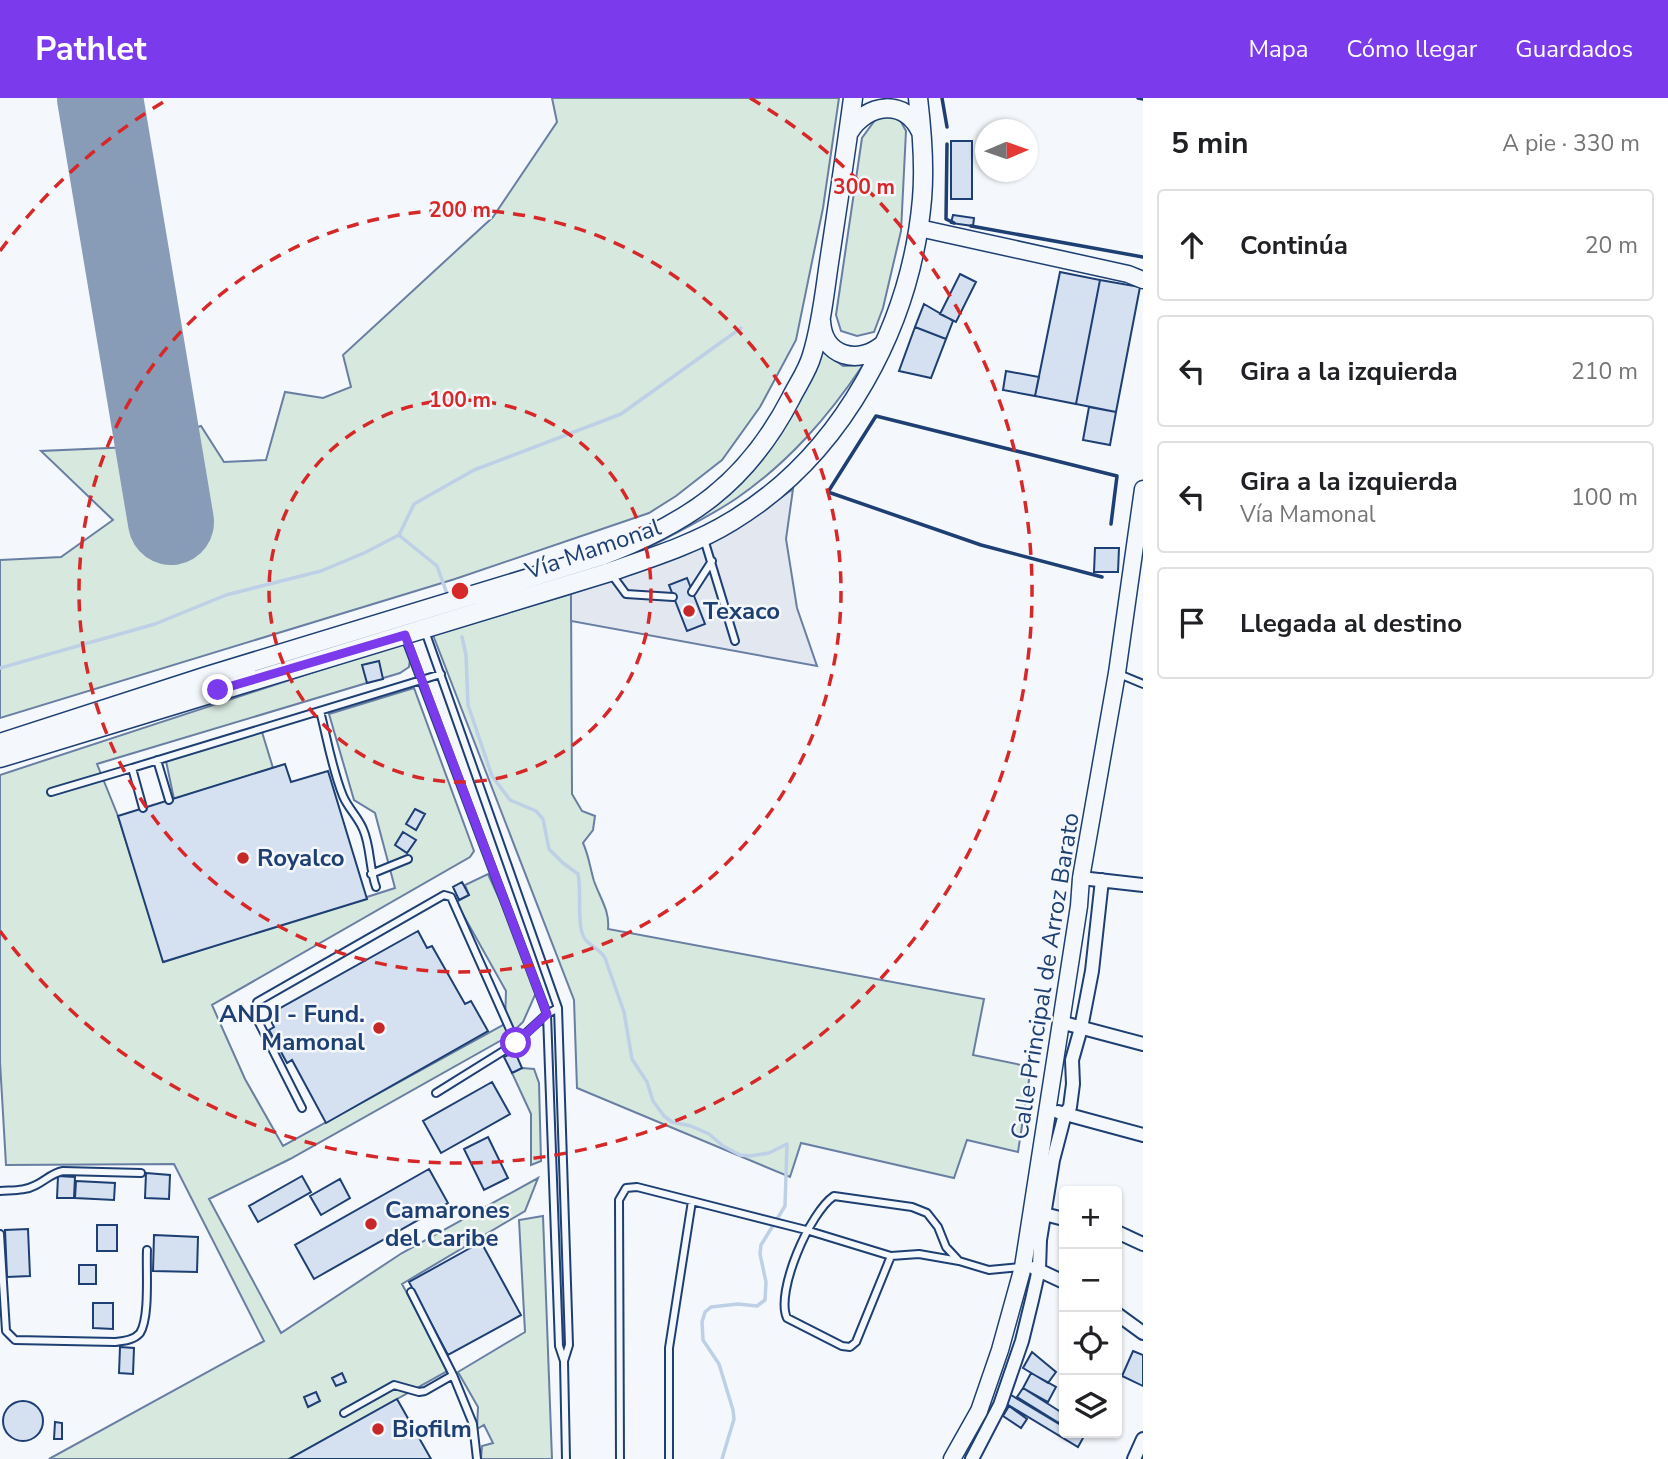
<!DOCTYPE html>
<html lang="es">
<head>
<meta charset="utf-8">
<style>
  body { margin:0; font-family:"Nunito Sans",sans-serif; background:#f2f2f2; color:#202124 }
  .controls { position:absolute; right:21px; bottom:21px; display:grid; overflow:hidden; border-radius:7px; box-shadow:0 2px 5px #0004 }
  .controls button { width:63px; height:63px; display:grid; place-items:center; padding:0; border:0; border-bottom:2px solid #e0e0e0; background:#fff; color:#202124; font:35px sans-serif }
  .compass { position:absolute; left:975px; top:21px; width:63px; height:63px; border-radius:50%; background:#fff; box-shadow:0 2px 5px #0004; rotate:88deg }
  .stop { position:absolute; width:21px; height:21px; margin:-16px; border:5px solid #7c3aed; border-radius:50%; background:#fff }
  .stop.end { background:#7c3aed; border-color:#fff; box-shadow:0 2px 7px #0008 }
  .list { margin:0; padding:0; list-style:none }
  h2 { display:flex; justify-content:space-between; align-items:center; height:91px; margin:0; padding:0 28px; font-size:30px }
  h2 small { font-size:23px; font-weight:400; color:#757577 }
  .list li { display:grid; grid-template-columns:46px 1fr auto; gap:21px; align-items:center; box-sizing:border-box; height:112px; margin:0 14px 14px; padding:0 14px; border:2px solid #e0e0e0; border-radius:7px }
  .list b { display:block; font-size:26px; white-space:nowrap }
  .list p { margin:0; font-size:23px; white-space:nowrap; color:#757577 }
  .list em { font-size:23px; font-style:normal; color:#757577 }
  .icon { flex:none; width:38px; height:38px; fill:none; stroke:currentColor; stroke-width:2; stroke-linecap:round; stroke-linejoin:round }
  .map { position:relative; flex:none; width:1143px; height:1361px; overflow:hidden }
  header { display:flex; align-items:center; gap:42px; box-sizing:border-box; height:98px; padding:0 35px; background:#7c3aed; color:#fff }
  header strong { font-size:33px }
  nav { display:flex; gap:38px; margin-inline-start:auto; font-size:24px }
  main { display:flex }
  aside { flex:1; background:#fff }
  .map>svg:first-child { display:block }
  .green { fill:#d7e8df; stroke:#687fa3; stroke-width:2 }
  .parking { fill:#e3e8f0; stroke:#687fa3; stroke-width:2 }
  .lines { fill:none; stroke-linecap:round; stroke-linejoin:round }
  .stream { stroke:#bed0e5; stroke-width:3.5 }
  .runway { stroke:#889bb7; stroke-width:86 }
  .building { fill:#d5e0f0; stroke:#1d3f73; stroke-width:2 }
  .lane-casing { stroke:#1d3f73; stroke-width:10 }
  .street-casing { stroke:#1d3f73; stroke-width:16 }
  .secondary-casing { stroke:#1d3f73; stroke-width:19 }
  .primary-casing { stroke:#1d3f73; stroke-width:21 }
  .lane { stroke:#f4f7fb; stroke-width:6 }
  .street { stroke:#f4f7fb; stroke-width:12 }
  .secondary { stroke:#f4f7fb; stroke-width:16 }
  .primary { stroke:#f4f7fb; stroke-width:18 }
  .wall { stroke:#1d3f73; stroke-width:3.5 }
  .route { stroke:#7c3aed; stroke-width:9 }
  .ring { fill:none; stroke:#d62828; stroke-width:3.5; stroke-dasharray:12 9 }
  .poi-dot { fill:#c62828; stroke:#f4f7fb; stroke-width:2.5 }
  .labels { text-anchor:middle; dominant-baseline:central; stroke-width:5; stroke-linejoin:round; paint-order:stroke }
  .street-label { font-size:24px; fill:#1d3f73; stroke:#f4f7fb }
  .poi-label { font-size:24px; font-weight:bold; fill:#1d3f73; stroke:#f4f7fb; text-anchor:start }
  .centre { fill:#d62828; stroke:#f4f7fb; stroke-width:3.5 }
  .ring-label { font-size:21px; text-anchor:middle; font-weight:bold; fill:#d62828; stroke:#f4f7fb; stroke-width:5; stroke-linejoin:round; paint-order:stroke }
</style>
</head>
<body>
<header>
<strong>Pathlet</strong>
<nav><a>Mapa</a><a>Cómo llegar</a><a>Guardados</a></nav>
</header>
<main>
<div class="map">
<svg width="1143" height="1361" viewBox="0 0 1143 1361">
  <rect width="100%" height="100%" fill="#f4f7fb"/>
  <path class="green" d="M 552,0 L 839,0 L 823,110 L 796,242 L 760,309 L 722,362 L 676,398 L 649,415 L 455,481 L 0,620 L 0,462 L 61,459 L 113,422 L 41,353 L 132,349 L 201,328 L 224,364 L 266,362 L 285,294 L 323,300 L 351,289 L 343,257 L 493,119 L 557,24 Z
    M 891,17 L 900,22 L 906,33 L 901,133 L 883,210 L 874,234 L 857,238 L 841,233 L 836,217 L 862,40 L 878,18 Z
    M 817,249 L 843,268 L 863,267 C 828,319 789,364 737,400 C 708,420 674,435 643,453 L 730,389 Z
    M 571,496 L 572,696 L 582,713 L 595,718 L 593,732 L 583,745 C 589,758 590,770 594,783 C 600,800 610,813 608,831 L 984,901 L 973,957 L 1031,969 L 1018,1054 L 967,1042 L 954,1080 L 801,1045 L 790,1079 L 577,990 L 574,902 L 433,537 Z
    M 402,545 L 411,555 L 409,569 L 400,575 L 97,666 L 118,718 L 164,864 L 395,790 L 375,715 L 354,702 L 329,616 L 414,590 L 474,753 L 470,759 L 212,907 L 245,981 L 283,1048 L 505,926 L 506,893 L 456,804 L 469,797 L 465,787 L 488,776 L 539,888 L 523,924 L 507,939 L 290,1061 L 209,1101 L 281,1235 L 402,1155 L 538,1080 L 525,1113 L 402,1186 L 449,1272 L 289,1361 L 49,1361 L 264,1243 L 174,1066 L 6,1067 L 0,964 L 0,677 Z
    M 262,634 L 273,670 L 174,701 L 166,663 Z
    M 522,970 L 534,971 L 539,985 L 541,1063 L 531,1067 L 531,1016 L 512,975 Z
    M 543,1118 L 552,1361 L 481,1361 L 482,1348 L 493,1345 L 484,1327 L 477,1331 L 478,1309 L 458,1274 L 525,1234 L 519,1122 Z"/>
  <path class="parking" d="M 793,391 L 786,441 L 797,510 L 817,568 L 571,523 L 571,496 L 673,461 L 733,433 Z"/>
  <g class="lines">
    <path class="stream" d="M 400,438 L 437,468 L 446,493
      M 462,539 L 466,557 L 468,607 L 492,678 L 510,702 L 536,713 L 543,721 L 549,751 L 563,765 L 578,776 C 582,792 576,830 585,841 C 591,849 600,851 605,860 L 624,914 L 632,961 L 647,984 L 653,1003 L 664,1018 L 672,1024 L 691,1028 L 709,1036 L 723,1048 L 740,1057 L 750,1058 L 769,1055 L 787,1046 L 785,1108 L 761,1147 L 760,1156 L 766,1184 L 765,1202 L 757,1208 L 738,1206 L 711,1209 L 705,1214 L 702,1224 L 703,1242 L 719,1266 L 733,1312 L 734,1321 L 722,1361
      M 0,570 L 155,526 L 226,497 L 321,473 L 364,455 L 399,437 L 414,406 L 474,372 L 621,316 L 741,230"/>
    <path class="runway" d="M 100,0 L 171,424"/>
  </g>
  <path class="building" d="M 951,43 L 972,43 L 972,101 L 951,101 Z
    M 953,117 L 974,120 L 973,128 L 951,125 Z
    M 1060,174 L 1100,182 L 1076,306 L 1035,298 Z
    M 960,176 L 976,184 L 956,224 L 940,216 Z
    M 1100,182 L 1140,189 L 1116,314 L 1076,306 Z
    M 924,206 L 953,223 L 946,241 L 915,229 Z
    M 915,229 L 946,241 L 931,280 L 899,273 Z
    M 1006,273 L 1039,279 L 1035,298 L 1003,292 Z
    M 1089,309 L 1116,314 L 1110,347 L 1083,342 Z
    M 1095,450 L 1119,450 L 1118,474 L 1094,474 Z
    M 687,480 L 705,526 L 687,533 L 669,487 Z
    M 379,563 L 383,581 L 367,585 L 362,567 Z
    M 285,666 L 291,684 L 328,673 L 367,801 L 163,864 L 118,718 Z
    M 415,711 L 425,716 L 416,732 L 406,726 Z
    M 403,734 L 416,742 L 407,755 L 395,747 Z
    M 462,784 L 469,797 L 459,802 L 453,789 Z
    M 418,833 L 427,850 L 432,848 L 465,906 L 471,903 L 488,933 L 326,1025 L 292,962 L 287,965 L 269,932 L 274,929 L 268,917 Z
    M 515,954 L 522,970 L 512,975 L 504,959 Z
    M 492,984 L 510,1016 L 441,1055 L 423,1023 Z
    M 488,1039 L 508,1080 L 484,1092 L 464,1051 Z
    M 429,1071 L 448,1105 L 314,1181 L 295,1147 Z
    M 146,1075 L 170,1077 L 169,1101 L 145,1100 Z
    M 58,1078 L 75,1079 L 74,1100 L 57,1100 Z
    M 302,1078 L 311,1094 L 258,1124 L 249,1108 Z
    M 340,1081 L 350,1100 L 321,1117 L 310,1098 Z
    M 76,1083 L 115,1085 L 114,1102 L 75,1100 Z
    M 97,1127 L 117,1127 L 117,1153 L 97,1153 Z
    M 28,1131 L 30,1178 L 7,1179 L 5,1132 Z
    M 154,1137 L 198,1139 L 197,1174 L 153,1173 Z
    M 481,1144 L 521,1217 L 448,1257 L 409,1184 Z
    M 79,1167 L 96,1167 L 96,1186 L 79,1186 Z
    M 93,1205 L 113,1205 L 113,1231 L 93,1230 Z
    M 120,1249 L 134,1250 L 133,1276 L 119,1275 Z
    M 1133,1253 L 1143,1257 L 1143,1288 L 1122,1278 Z
    M 1032,1254 L 1056,1274 L 1048,1285 L 1023,1270 Z
    M 342,1275 L 346,1284 L 336,1288 L 332,1280 Z
    M 1031,1275 L 1056,1289 L 1048,1304 L 1023,1290 Z
    M 1023,1290 L 1064,1316 L 1059,1325 L 1017,1299 Z
    M 316,1294 L 320,1303 L 308,1309 L 304,1299 Z
    M 1011,1297 L 1064,1329 L 1064,1335 L 1074,1335 L 1083,1340 L 1078,1349 L 1005,1305 Z
    M 397,1301 L 431,1361 L 289,1361 Z
    M3 1323a20 20 0 1 1 40 0a20 20 0 1 1-40 0Z
    M 1009,1308 L 1027,1321 L 1021,1330 L 1003,1318 Z
    M 55,1324 L 62,1325 L 62,1341 L 54,1341 Z"/>
  <g class="lines">
    <g class="lane-casing">
      <path id="lane" d="M 704,441 L 735,543
        M 612,477 L 626,496 L 673,499
        M 692,494 L 712,463
        M 425,533 L 558,910 L 569,1247 L 564,1263 L 566,1361
        M 405,539 L 547,916 L 559,1248 L 564,1263
        M 1119,576 L 1143,586
        M 320,613 C 327,640 332,671 343,698 C 348,710 358,719 363,731 C 371,749 369,770 376,789
        M 157,662 L 169,702
        M 51,694 L 132,670
        M 143,710 L 132,670 L 441,576
        M 371,776 L 408,761
        M 436,995 L 513,947 L 547,916 L 558,910
        M 302,1010 L 255,917 L 257,904 L 444,797 L 451,799 L 516,945
        M 0,1093 C 13,1092 25,1093 36,1087 C 46,1082 52,1075 63,1073 L 141,1075
        M 0,1136 L 6,1233 L 15,1242 L 115,1244 C 124,1243 134,1242 140,1235 C 150,1219 146,1172 147,1152
        M 891,1158 L 856,1244 L 850,1249 L 842,1248 L 787,1220 C 775,1194 810,1114 834,1098 L 912,1109 L 927,1115 L 938,1129 L 946,1149 L 958,1162
        M 411,1194 L 453,1277 L 473,1326 L 477,1361
        M 344,1315 L 394,1287 L 419,1294 L 425,1293 L 453,1277
        M 620,1361 L 619,1102 L 626,1090 L 637,1089 L 692,1103 L 806,1132 L 891,1158 L 919,1156 L 959,1163 L 989,1172 L 1021,1169
        M 669,1361 L 669,1250 L 692,1103"/>
    </g>
    <g class="street-casing">
      <path id="street" d="M 1081,780 L 1143,787
        M 1060,924 L 1143,946
        M 1058,1014 L 1143,1037
        M 1036,1114 L 1064,1121
        M 1117,1134 L 1143,1146
        M 1034,1170 L 1064,1184
        M 1117,1216 L 1143,1235
        M 972,1361 L 1000,1307 L 1022,1243 L 1032,1202 L 1039,1171 L 1040,1142 L 1053,1062 L 1065,1016 L 1070,1009 L 1073,986 L 1072,962 L 1081,930 L 1092,873 L 1102,782
        M 1134,1361 L 1143,1341"/>
    </g>
    <g class="secondary-casing">
      <path id="secondary" d="M 919,130 L 1128,176 L 1143,182
        M 952,1361 L 979,1313 L 1000,1252 L 1023,1169 L 1079,808 L 1081,780 L 1117,575 L 1143,391"/>
    </g>
    <g class="primary-casing">
      <path id="primary" d="M 849,34 C 867,5 905,0 921,34
        M 821,223 C 823,259 859,268 884,246
        M 0,645 L 207,578 L 601,458 C 689,425 747,385 791,300 C 798,286 808,272 812,257 C 822,225 825,190 830,158 C 838,105 846,53 853,0
        M 0,660 L 610,474 C 650,460 695,446 732,423 C 843,356 911,227 922,101 C 925,67 922,33 918,0"/>
    </g>
    <use href="#lane" class="lane"/>
    <use href="#street" class="street"/>
    <use href="#secondary" class="secondary"/>
    <use href="#primary" class="primary"/>
    <path class="wall" d="M 942,0 L 947,29
      M 1138,0 L 1143,1
      M 947,46 L 946,121 L 954,125
      M 971,128 L 1143,159
      M 1102,479 L 981,447 L 828,394 L 876,318 L 1117,378 L 1111,426"/>
  </g>
  <g class="lines">
    <path class="route" d="M 218,592 L 405,537 L 547,916 L 516,945"/>
  </g>
  <g class="ring">
    <circle cx="460" cy="493" r="191"/>
    <circle cx="460" cy="493" r="381"/>
    <path d="M0 153A572 572 0 0 1 170 0M750 0A572 572 0 1 1 0 833"/>
  </g>
  <g class="poi-dot">
    <circle cx="689" cy="513" r="7"/>
    <circle cx="243" cy="760" r="7"/>
    <circle cx="379" cy="930" r="7"/>
    <circle cx="371" cy="1126" r="7"/>
    <circle cx="378" cy="1331" r="7"/>
  </g>
  <g class="labels">
    <g class="street-label">
      <text transform="translate(593 451) rotate(-19)">Vía Mamonal</text>
      <text transform="translate(1045 878) rotate(-81)">Calle Principal de Arroz Barato</text>
    </g>
    <g class="poi-label">
      <text x="703" y="513">Texaco</text>
      <text x="257" y="760">Royalco</text>
      <text x="365" y="916" text-anchor="end">ANDI - Fund.<tspan x="365" dy="28">Mamonal</tspan></text>
      <text x="385" y="1112">Camarones<tspan x="385" dy="28">del Caribe</tspan></text>
      <text x="392" y="1331">Biofilm</text>
    </g>
  </g>
  <circle cx="460" cy="493" r="10" class="centre"/>
  <g class="ring-label">
    <text x="864" y="96">300 m</text>
    <text x="460" y="119">200 m</text>
    <text x="460" y="309">100 m</text>
  </g>
</svg>
<div class="controls">
<button>+</button>
<button>−</button>
<button><svg class="icon" aria-label="locate" viewBox="0 0 24 24"><circle cx="12" cy="12" r="6"/><path d="M12 2v4M12 18v4M2 12h4M18 12h4"/></svg></button>
<button><svg class="icon" aria-label="layers" viewBox="0 0 24 24"><path d="M12 4l9 5-9 5-9-5zM3 14l9 5 9-5"/></svg></button>
</div>
<svg class="compass" viewBox="-18 -18 36 36"><path d="M0-13l5 13h-10z" fill="#e53935"/><path d="M0 13l5-13h-10z" fill="#757577"/></svg>
<div class="stop" style="left:516px;top:945px"></div>
<div class="stop end" style="left:218px;top:592px"></div>
</div>
<aside>
<h2>5 min<small>A pie · 330 m</small></h2>
<ul class="list">
<li><svg class="icon" aria-label="ahead" viewBox="0 0 24 24"><path d="M12 20V5M6 11l6-6 6 6"/></svg><div><b>Continúa</b></div><em>20 m</em></li>
<li><svg class="icon" aria-label="left" viewBox="0 0 24 24"><path d="M17 20v-9H6M10 6l-5 5 5 5"/></svg><div><b>Gira a la izquierda</b></div><em>210 m</em></li>
<li><svg class="icon" aria-label="left" viewBox="0 0 24 24"><path d="M17 20v-9H6M10 6l-5 5 5 5"/></svg><div><b>Gira a la izquierda</b><p>Vía Mamonal</p></div><em>100 m</em></li>
<li><svg class="icon" aria-label="arrive" viewBox="0 0 24 24"><path d="M6 21V4h12l-3 4 3 4H6"/></svg><div><b>Llegada al destino</b></div></li>
</ul>
</aside>
</main>
</body>
</html>
